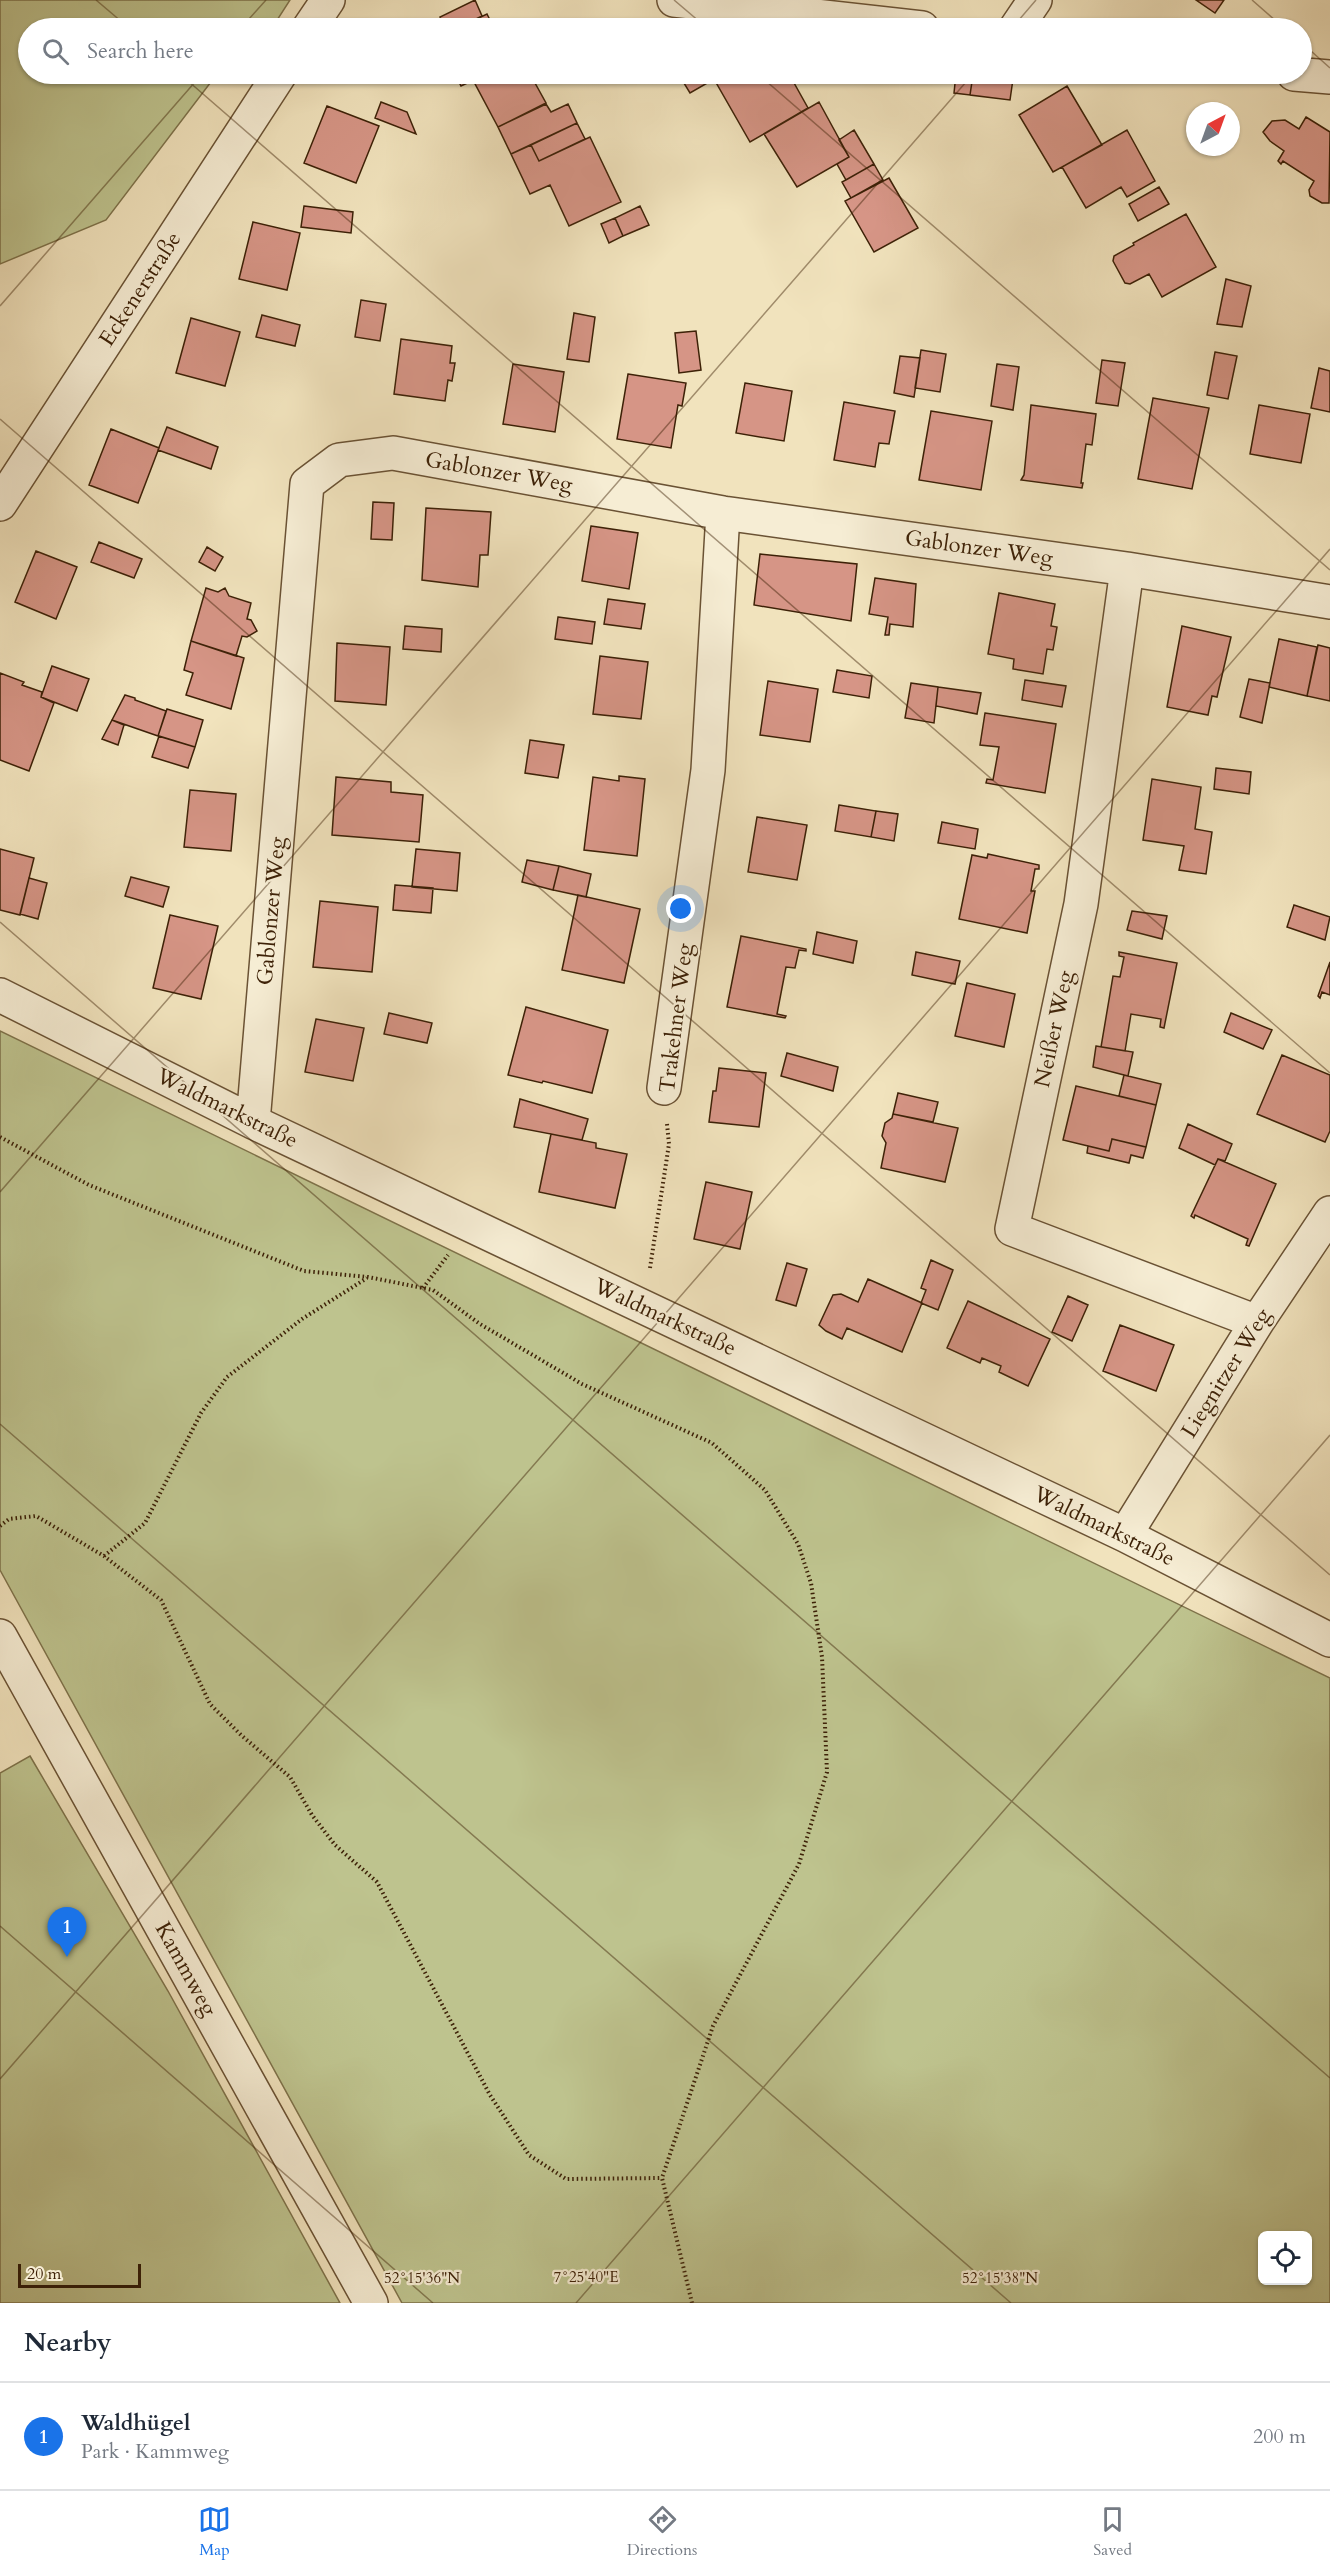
<!DOCTYPE html>
<html lang="en">
<head>
<meta charset="utf-8">
<style>
  body { margin:0; font-family:Cardo,serif; background:#f6f6f7; color:#1f2937 }
  .controls { position:absolute; right:18px; bottom:18px; display:grid; overflow:hidden; border-radius:9px; box-shadow:0 2px 4px #0004 }
  .controls button { width:54px; height:54px; display:grid; place-items:center; padding:0; border:0; border-bottom:2px solid #e0e1e3; background:#fff; color:#1f2937; font:30px sans-serif }
  .compass { position:absolute; left:1186px; top:102px; width:54px; height:54px; border-radius:50%; background:#fff; box-shadow:0 2px 4px #0004; rotate:41deg }
  .scale { position:absolute; left:18px; bottom:15px; width:123px; box-sizing:border-box; padding-left:6px; border:3px solid #3d2107; border-top:0; font-size:16px; line-height:21px; white-space:nowrap; color:#3d2107; -webkit-text-stroke:4px #f6edd4; paint-order:stroke }
  .you { position:absolute; left:681px; top:909px; width:21px; height:21px; margin:-15px; border:4px solid #fff; border-radius:50%; background:#1a73e8; box-shadow:0 0 0 9px #1a73e833 }
  .badge { display:grid; place-items:center; width:39px; height:39px; border-radius:50%; background:#1a73e8; color:#fff; font-size:20px; font-weight:700 }
  .pin { position:absolute; translate:-50% -50px; filter:drop-shadow(0 2px 3px #0008) }
  .pin::after { content:''; position:absolute; top:32px; width:21px; height:18px; background:inherit; clip-path:polygon(0 0,100% 0,50% 100%) }
  .list { margin:0; padding:0; list-style:none }
  h2 { display:flex; justify-content:space-between; align-items:center; height:78px; margin:0; padding:0 24px; font-size:26px }
  h2 small { font-size:20px; font-weight:400; color:#747a83 }
  .list li { display:grid; grid-template-columns:39px 1fr auto; gap:18px; align-items:center; box-sizing:border-box; height:108px; padding:0 24px; border-top:2px solid #e0e1e3 }
  .list b { display:block; font-size:22px; white-space:nowrap }
  .list p { margin:0; font-size:20px; white-space:nowrap; color:#747a83 }
  .list em { font-size:20px; font-style:normal; color:#747a83 }
  .icon { flex:none; width:33px; height:33px; fill:none; stroke:currentColor; stroke-width:2; stroke-linecap:round; stroke-linejoin:round }
  .map { position:relative; flex:none; width:1330px; height:2303px; overflow:hidden }
  .search { position:absolute; background:#fff; box-shadow:0 2px 4px #0004; left:18px; right:18px; top:18px; height:66px; display:flex; align-items:center; gap:15px; box-sizing:border-box; padding:0 21px; border-radius:33px; color:#747a83; font-size:22px }
  .sheet { height:186px; background:#fff }
  nav { display:flex; justify-content:space-around; align-items:center; box-sizing:border-box; height:84px; border-top:2px solid #e0e1e3; background:#fff; font-size:16px; color:#747a83 }
  nav a { display:grid; justify-items:center; gap:3px }
  nav .on { color:#1a73e8 }
  .map>svg:first-child { display:block }
  .green { fill:#bec38e; stroke:#7e724a; stroke-width:1.5; fill-rule:evenodd }
  .building { fill:#d69586; stroke:#3d2107; stroke-width:1.5 }
  .lines { fill:none; stroke-linecap:round; stroke-linejoin:round }
  .minor-casing { stroke:#6a5234; stroke-width:36 }
  .path { stroke:#3d2107; stroke-width:4; stroke-dasharray:1.5 3; stroke-linecap:butt }
  .minor { stroke:#f6edd4; stroke-width:33 }
  .ticks { fill:none; stroke:#3d2107; stroke-width:1.5; stroke-opacity:0.45 }
  .labels { text-anchor:middle; dominant-baseline:central; stroke-width:4.5; stroke-linejoin:round; paint-order:stroke }
  .street-label { font-size:22px; fill:#3d2107; stroke:#f6edd4 }
  .ticks-label { font-size:15px; text-anchor:middle; fill:#3d2107; stroke:#f6edd4; stroke-width:4.5; stroke-linejoin:round; paint-order:stroke }
</style>
</head>
<body>
<div class="map">
<svg width="1330" height="2303" viewBox="0 0 1330 2303">
  <rect width="100%" height="100%" fill="#f1e3bd"/>
  <filter id="stains"><feTurbulence type="fractalNoise" baseFrequency=".00333" numOctaves="4"/><feColorMatrix values="0 0 0 0 .2 0 0 0 0 .09 0 0 0 0 .02 0 0 0 .5 -.17"/></filter>
  <radialGradient id="worn" r=".72"><stop offset=".6" stop-color="#630" stop-opacity="0"/><stop offset="1" stop-color="#630" stop-opacity=".3"/></radialGradient>
  <path class="green" d="M 0,0 L 290,0 L 272,28 L 28,28 L 28,74 L 217,74 L 106,220 L 0,264 Z
    M 0,1031 L 1330,1678 L 1330,2303 L 402,2303 L 0,1570 ZM 1262,2236 L 1308,2236 L 1308,2280 L 1262,2280 Z
    M 30,1756 L 168,1991 L 340,2303 L 0,2303 L 0,1773 Z"/>
  <path class="building" d="M 475,0 L 482,16 L 458,28 L 446,28 L 440,17 Z
    M 1196,0 L 1224,0 L 1215,13 Z
    M 487,14 L 494,28 L 458,28 Z
    M 455,74 L 487,74 L 461,86 Z
    M 487,74 L 530,74 L 546,103 L 498,127 L 473,80 Z
    M 682,74 L 723,74 L 690,93 L 679,75 Z
    M 723,74 L 789,74 L 808,108 L 750,142 L 714,79 Z
    M 956,74 L 973,75 L 970,95 L 954,93 Z
    M 973,75 L 1013,79 L 1010,100 L 970,95 Z
    M 1067,86 L 1102,145 L 1053,172 L 1019,115 Z
    M 381,102 L 407,112 L 416,134 L 375,118 Z
    M 819,102 L 849,157 L 797,187 L 764,134 Z
    M 546,104 L 551,112 L 568,104 L 577,123 L 511,154 L 498,127 Z
    M 327,106 L 379,126 L 356,183 L 304,163 Z
    M 1306,117 L 1330,132 L 1329,203 L 1322,203 L 1310,196 L 1309,190 L 1314,181 L 1283,161 L 1281,164 L 1278,161 L 1284,151 L 1270,141 L 1263,132 L 1272,121 L 1285,120 L 1299,129 Z
    M 577,123 L 585,139 L 539,161 L 531,145 Z
    M 854,130 L 874,164 L 846,180 L 837,164 L 849,157 L 839,140 Z
    M 1127,130 L 1155,181 L 1127,197 L 1121,187 L 1086,208 L 1062,167 Z
    M 590,137 L 621,202 L 569,226 L 550,185 L 530,194 L 511,154 L 531,145 L 539,161 Z
    M 874,164 L 883,180 L 851,198 L 842,182 Z
    M 889,178 L 918,228 L 874,252 L 845,201 Z
    M 1159,187 L 1169,204 L 1138,221 L 1129,204 Z
    M 304,206 L 353,212 L 351,233 L 301,227 Z
    M 640,206 L 649,225 L 623,236 L 615,218 Z
    M 1186,214 L 1216,267 L 1162,297 L 1149,274 L 1130,284 L 1125,283 L 1113,261 L 1114,256 L 1134,245 L 1133,243 Z
    M 615,218 L 623,236 L 609,243 L 601,224 Z
    M 253,222 L 300,233 L 287,290 L 239,279 Z
    M 1226,279 L 1251,286 L 1242,327 L 1217,324 Z
    M 361,300 L 386,304 L 380,341 L 355,337 Z
    M 574,313 L 595,317 L 589,362 L 567,359 Z
    M 262,315 L 300,325 L 295,346 L 256,337 Z
    M 191,318 L 240,332 L 225,386 L 176,373 Z
    M 696,331 L 701,370 L 679,373 L 675,333 Z
    M 401,339 L 452,346 L 450,363 L 455,363 L 452,381 L 448,380 L 445,401 L 394,394 Z
    M 921,350 L 946,354 L 940,392 L 915,388 Z
    M 1215,352 L 1237,356 L 1228,399 L 1207,395 Z
    M 900,356 L 920,358 L 914,397 L 894,393 Z
    M 1102,360 L 1125,363 L 1118,406 L 1096,403 Z
    M 513,364 L 564,372 L 555,432 L 503,424 Z
    M 997,364 L 1019,367 L 1013,410 L 991,406 Z
    M 1319,368 L 1330,371 L 1330,412 L 1311,408 Z
    M 628,374 L 686,383 L 682,406 L 678,405 L 671,448 L 617,439 Z
    M 745,383 L 792,391 L 784,441 L 736,433 Z
    M 1153,398 L 1209,408 L 1192,489 L 1138,479 Z
    M 844,402 L 895,411 L 889,444 L 879,443 L 875,467 L 834,460 Z
    M 1031,405 L 1096,414 L 1092,445 L 1086,444 L 1081,483 L 1083,483 L 1082,488 L 1021,480 L 1024,475 Z
    M 1259,405 L 1310,414 L 1301,463 L 1250,454 Z
    M 931,411 L 992,421 L 981,490 L 919,480 Z
    M 167,427 L 218,447 L 211,469 L 158,450 Z
    M 111,429 L 159,448 L 138,503 L 89,485 Z
    M 373,502 L 394,503 L 392,540 L 371,539 Z
    M 426,508 L 491,512 L 488,555 L 480,555 L 478,587 L 422,580 Z
    M 591,526 L 638,533 L 629,589 L 582,581 Z
    M 99,542 L 142,559 L 134,578 L 91,562 Z
    M 207,547 L 223,557 L 215,571 L 199,562 Z
    M 36,551 L 77,567 L 56,619 L 15,602 Z
    M 760,554 L 857,564 L 851,621 L 754,605 Z
    M 875,578 L 916,584 L 913,627 L 890,624 L 889,635 L 885,635 L 888,617 L 869,614 Z
    M 206,588 L 218,592 L 225,588 L 229,596 L 251,603 L 247,619 L 251,620 L 257,631 L 247,637 L 242,636 L 236,656 L 191,641 Z
    M 999,593 L 1055,604 L 1051,626 L 1057,627 L 1053,650 L 1047,649 L 1043,674 L 1013,669 L 1014,659 L 988,654 Z
    M 608,599 L 645,604 L 641,629 L 604,624 Z
    M 558,617 L 595,622 L 592,644 L 555,639 Z
    M 405,626 L 442,629 L 441,652 L 403,649 Z
    M 1182,626 L 1231,637 L 1217,697 L 1212,696 L 1208,715 L 1167,707 Z
    M 1279,639 L 1317,647 L 1307,696 L 1269,687 Z
    M 191,641 L 244,658 L 231,709 L 186,695 L 193,673 L 184,670 Z
    M 337,643 L 390,647 L 386,705 L 335,701 Z
    M 1318,645 L 1330,648 L 1330,701 L 1307,696 Z
    M 600,656 L 648,662 L 641,719 L 593,714 Z
    M 52,666 L 89,679 L 77,711 L 41,697 Z
    M 837,670 L 872,676 L 869,698 L 833,692 Z
    M 0,673 L 24,682 L 22,685 L 42,692 L 41,697 L 54,703 L 29,771 L 0,760 Z
    M 1249,679 L 1270,683 L 1262,723 L 1240,717 Z
    M 1025,680 L 1066,686 L 1062,707 L 1022,700 Z
    M 768,681 L 818,689 L 810,742 L 760,735 Z
    M 911,683 L 938,687 L 934,723 L 905,718 Z
    M 938,687 L 981,693 L 977,714 L 936,706 Z
    M 125,695 L 135,698 L 135,700 L 166,711 L 158,736 L 112,720 Z
    M 167,709 L 203,720 L 195,747 L 158,736 Z
    M 985,713 L 1056,724 L 1045,793 L 986,783 L 987,779 L 993,780 L 999,747 L 980,745 Z
    M 112,720 L 124,725 L 118,745 L 102,739 Z
    M 159,736 L 195,747 L 188,768 L 152,757 Z
    M 530,740 L 564,745 L 558,778 L 525,773 Z
    M 1216,768 L 1251,772 L 1249,794 L 1214,789 Z
    M 619,776 L 645,779 L 637,856 L 584,850 L 593,777 L 619,781 Z
    M 336,777 L 391,782 L 391,792 L 423,795 L 419,842 L 332,835 Z
    M 1152,779 L 1201,787 L 1195,829 L 1212,832 L 1206,874 L 1179,870 L 1184,846 L 1143,840 Z
    M 190,790 L 236,794 L 231,851 L 184,847 Z
    M 839,805 L 876,811 L 871,837 L 835,831 Z
    M 876,811 L 898,814 L 894,841 L 871,837 Z
    M 757,817 L 807,825 L 797,880 L 748,872 Z
    M 942,822 L 978,829 L 975,849 L 938,843 Z
    M 0,849 L 34,858 L 20,915 L 0,910 Z
    M 416,849 L 460,853 L 457,891 L 412,887 Z
    M 988,854 L 1039,865 L 1039,869 L 1035,869 L 1031,891 L 1035,891 L 1027,933 L 959,919 L 972,855 L 987,858 Z
    M 527,860 L 559,866 L 553,890 L 522,882 Z
    M 559,866 L 591,874 L 586,897 L 553,890 Z
    M 131,877 L 169,887 L 163,907 L 125,896 Z
    M 29,878 L 47,883 L 38,919 L 20,914 Z
    M 395,885 L 433,888 L 431,913 L 393,910 Z
    M 578,895 L 640,909 L 624,983 L 562,970 Z
    M 320,901 L 378,907 L 372,972 L 313,967 Z
    M 1294,905 L 1330,917 L 1325,940 L 1287,927 Z
    M 1132,911 L 1167,916 L 1162,939 L 1127,930 Z
    M 170,915 L 218,926 L 201,999 L 153,988 Z
    M 817,932 L 857,941 L 853,963 L 813,954 Z
    M 741,936 L 806,949 L 806,951 L 799,950 L 795,968 L 786,967 L 777,1014 L 786,1016 L 785,1018 L 727,1007 Z
    M 916,952 L 960,961 L 955,984 L 912,975 Z
    M 1119,952 L 1177,963 L 1164,1028 L 1160,1027 L 1161,1019 L 1131,1014 L 1125,1051 L 1101,1047 L 1113,976 L 1120,977 L 1124,957 L 1119,956 Z
    M 1330,962 L 1330,995 L 1322,992 L 1320,998 L 1318,996 Z
    M 967,983 L 1015,994 L 1004,1047 L 955,1036 Z
    M 526,1007 L 608,1030 L 592,1093 L 543,1081 L 542,1083 L 508,1075 Z
    M 389,1013 L 432,1023 L 427,1043 L 384,1034 Z
    M 1231,1013 L 1272,1030 L 1263,1049 L 1224,1032 Z
    M 316,1019 L 364,1028 L 353,1081 L 305,1072 Z
    M 1096,1046 L 1133,1052 L 1128,1076 L 1093,1067 Z
    M 787,1053 L 838,1067 L 833,1091 L 781,1076 Z
    M 1282,1055 L 1330,1075 L 1330,1131 L 1325,1142 L 1257,1114 Z
    M 719,1068 L 766,1073 L 759,1127 L 709,1122 L 713,1091 L 716,1091 Z
    M 1124,1075 L 1161,1084 L 1156,1105 L 1119,1096 Z
    M 1076,1086 L 1156,1105 L 1146,1147 L 1112,1139 L 1109,1151 L 1063,1140 Z
    M 898,1093 L 938,1102 L 933,1122 L 893,1114 Z
    M 520,1099 L 588,1119 L 582,1140 L 514,1127 Z
    M 893,1114 L 958,1128 L 945,1182 L 881,1168 L 886,1143 L 882,1136 L 885,1123 L 892,1118 Z
    M 1188,1124 L 1232,1144 L 1225,1161 L 1218,1159 L 1215,1165 L 1179,1148 Z
    M 551,1134 L 596,1143 L 596,1148 L 627,1154 L 615,1208 L 539,1192 Z
    M 1112,1139 L 1146,1147 L 1143,1158 L 1131,1155 L 1129,1163 L 1087,1153 L 1088,1146 L 1109,1151 Z
    M 1218,1159 L 1276,1184 L 1249,1246 L 1246,1245 L 1248,1239 L 1195,1215 L 1194,1218 L 1191,1216 Z
    M 706,1182 L 752,1192 L 740,1249 L 694,1239 Z
    M 931,1260 L 953,1270 L 938,1310 L 921,1303 L 926,1290 L 921,1288 Z
    M 787,1263 L 807,1269 L 796,1306 L 776,1300 Z
    M 868,1279 L 922,1303 L 902,1352 L 847,1328 L 842,1339 L 826,1331 L 819,1325 L 833,1295 L 841,1294 L 858,1302 Z
    M 1068,1296 L 1088,1305 L 1072,1341 L 1052,1332 Z
    M 968,1301 L 1050,1339 L 1028,1386 L 999,1372 L 1001,1366 L 982,1358 L 980,1363 L 947,1348 Z
    M 1120,1325 L 1174,1345 L 1156,1391 L 1103,1371 Z"/>
  <g class="lines">
    <g class="minor-casing">
      <path id="minor" d="M 674,0 L 922,28
        M 309,28 L 328,0
        M 1016,28 L 1035,0
        M 1294,74 L 1330,77
        M 0,504 L 280,74
        M 1127,569 L 1081,904 L 1012,1229 L 1257,1322
        M 0,995 L 253,1122 L 1125,1535 L 1330,1640
        M 664,1088 L 708,770 L 723,513
        M 253,1122 L 307,484 L 339,460 L 393,453 L 723,513 L 1127,569 L 1330,602
        M 1125,1535 L 1257,1322 L 1330,1213
        M 0,1636 L 371,2303"/>
    </g>
    <path class="path" d="M 0,1137 L 89,1185 L 304,1271 L 368,1277 L 433,1290 L 480,1324 L 582,1384 L 712,1443 L 765,1490 L 798,1544 L 811,1583 L 822,1657 L 827,1772 L 799,1864 L 713,2026 L 662,2178 L 692,2303
      M 650,1268 L 669,1144 L 667,1124
      M 423,1288 L 448,1255
      M 0,1526 L 9,1519 L 36,1516 L 104,1556 L 161,1600 L 210,1704 L 241,1735 L 290,1777 L 312,1815 L 335,1845 L 377,1882 L 490,2095 L 529,2155 L 566,2179 L 662,2178
      M 104,1556 L 145,1523 L 201,1413 L 227,1377 L 302,1319 L 367,1278"/>
    <use href="#minor" class="minor"/>
  </g>
  <path class="ticks" d="M 96,0 L 129,28M 674,0 L 707,28M 1252,0 L 1284,28M 241,28 L 266,0M 1012,28 L 1036,0M 1302,43 L 1330,68M 180,74 L 1330,1073M 758,74 L 1330,570M 0,306 L 202,74M 0,419 L 1330,1575M 0,922 L 1330,2078M 0,1192 L 973,74M 0,1424 L 1011,2303M 0,1926 L 433,2303M 0,2079 L 1330,549M 576,2303 L 1330,1435"/>
  <g class="labels">
    <g class="street-label">
      <text transform="translate(140 289) rotate(-57)">Eckenerstraße</text>
      <text transform="translate(499 472) rotate(10)">Gablonzer Weg</text>
      <text transform="translate(979 548) rotate(8)">Gablonzer Weg</text>
      <text transform="translate(271 911) rotate(-85)">Gablonzer Weg</text>
      <text transform="translate(676 1018) rotate(-83)">Trakehner Weg</text>
      <text transform="translate(1054 1029) rotate(-78)">Neißer Weg</text>
      <text transform="translate(227 1108) rotate(26)">Waldmarkstraße</text>
      <text transform="translate(665 1317) rotate(25)">Waldmarkstraße</text>
      <text transform="translate(1226 1373) rotate(-58)">Liegnitzer Weg</text>
      <text transform="translate(1104 1526) rotate(26)">Waldmarkstraße</text>
      <text transform="translate(186 1969) rotate(61)">Kammweg</text>
    </g>
  </g>
  <g class="ticks-label">
    <text x="586" y="2282">7°25'40"E</text>
    <text x="422" y="2283">52°15'36"N</text>
    <text x="1000" y="2283">52°15'38"N</text>
  </g>
  <rect width="100%" height="100%" filter="url(#stains)"/>
  <rect width="100%" height="100%" fill="url(#worn)"/>
</svg>
<div class="controls">
<button><svg class="icon" aria-label="locate" viewBox="0 0 24 24"><circle cx="12" cy="12" r="6"/><path d="M12 2v4M12 18v4M2 12h4M18 12h4"/></svg></button>
</div>
<svg class="compass" viewBox="-18 -18 36 36"><path d="M0-13l5 13h-10z" fill="#e53935"/><path d="M0 13l5-13h-10z" fill="#747a83"/></svg>
<div class="scale">20 m</div>
<div class="you"></div>
<div class="pin badge" style="left:67px;top:1957px">1</div>
<div class="search"><svg class="icon" aria-label="search" viewBox="0 0 24 24"><circle cx="10" cy="10" r="6"/><path d="M15 15l6 6"/></svg>Search here</div>
</div>
<section class="sheet">
<h2>Nearby<small></small></h2>
<ul class="list">
<li><span class="badge">1</span><div><b>Waldhügel</b><p>Park · Kammweg</p></div><em>200 m</em></li>
</ul>
</section>
<nav>
<a class="on"><svg class="icon" aria-label="map" viewBox="0 0 24 24"><path d="M3 6l6-2 6 2 6-2v14l-6 2-6-2-6 2zM9 4v14M15 6v14"/></svg>Map</a>
<a><svg class="icon" aria-label="directions" viewBox="0 0 24 24"><path d="M12 3l9 9-9 9-9-9zM9 14v-3h6M13 9l2 2-2 2"/></svg>Directions</a>
<a><svg class="icon" aria-label="saved" viewBox="0 0 24 24"><path d="M7 4h10v16l-5-4-5 4z"/></svg>Saved</a>
</nav>
</body>
</html>
